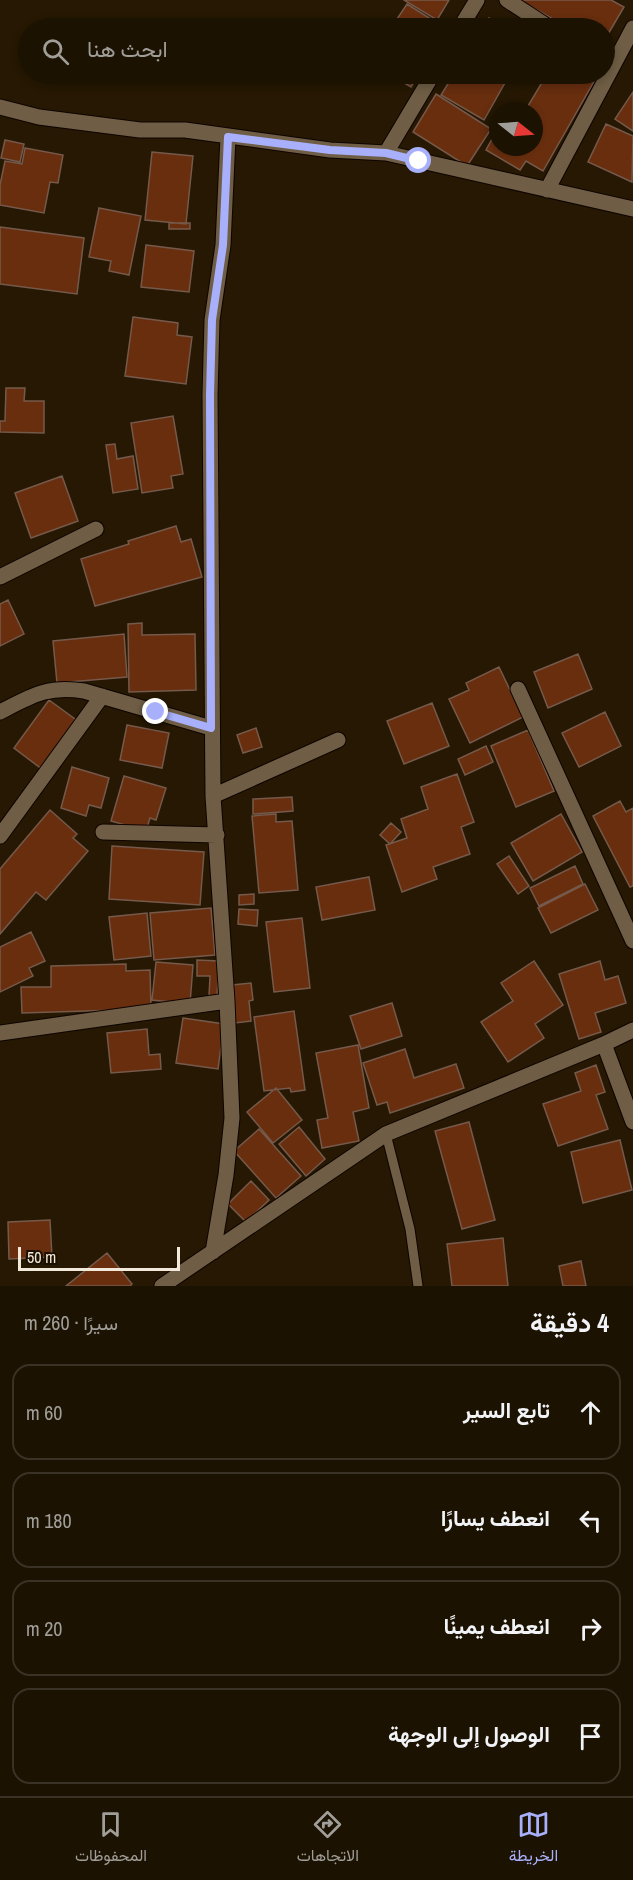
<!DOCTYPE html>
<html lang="ar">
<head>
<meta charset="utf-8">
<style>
  body { margin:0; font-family:"Archivo Narrow",Vazirmatn,sans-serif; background:#292011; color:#f1f3f6; direction:rtl }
  .compass { position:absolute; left:489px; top:102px; width:54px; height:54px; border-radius:50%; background:#1c1202; box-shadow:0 3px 9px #0003; rotate:107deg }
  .scale { position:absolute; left:18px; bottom:15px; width:162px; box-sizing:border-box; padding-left:6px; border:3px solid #f2e9da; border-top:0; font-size:16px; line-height:21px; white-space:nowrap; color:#f2e9da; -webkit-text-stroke:4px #1c0f00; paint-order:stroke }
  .stop { position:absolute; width:18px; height:18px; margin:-14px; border:4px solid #a8b0fc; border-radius:50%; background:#fff }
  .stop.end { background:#a8b0fc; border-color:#fff; box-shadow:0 2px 6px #0008 }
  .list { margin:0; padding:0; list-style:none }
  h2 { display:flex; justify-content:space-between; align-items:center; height:78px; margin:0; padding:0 24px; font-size:26px }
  h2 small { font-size:20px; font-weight:400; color:#a09e99 }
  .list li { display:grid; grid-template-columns:39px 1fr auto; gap:18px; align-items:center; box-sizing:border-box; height:96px; margin:0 12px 12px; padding:0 12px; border:2px solid #3a3224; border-radius:18px }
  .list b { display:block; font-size:22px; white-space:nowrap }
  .list em { font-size:20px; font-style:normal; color:#a09e99 }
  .icon { flex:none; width:33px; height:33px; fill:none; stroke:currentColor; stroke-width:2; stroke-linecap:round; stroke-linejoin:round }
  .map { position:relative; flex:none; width:633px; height:1286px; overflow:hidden; direction:ltr }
  .search { position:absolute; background:#1c1202; box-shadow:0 3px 9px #0003; left:18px; right:18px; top:18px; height:66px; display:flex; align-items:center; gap:15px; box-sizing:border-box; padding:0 21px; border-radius:33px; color:#a09e99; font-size:22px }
  .sheet { height:510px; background:#1c1202 }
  nav { display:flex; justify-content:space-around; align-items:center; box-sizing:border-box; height:84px; border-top:2px solid #3a3224; background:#1c1202; font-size:16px; color:#a09e99 }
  nav a { display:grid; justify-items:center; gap:3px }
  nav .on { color:#a8b0fc }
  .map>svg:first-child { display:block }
  .building { fill:#682e0e; stroke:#75594b; stroke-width:1.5 }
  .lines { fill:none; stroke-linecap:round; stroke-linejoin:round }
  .lane-casing { stroke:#0e0400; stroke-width:11 }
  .street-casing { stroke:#0e0400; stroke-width:17 }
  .lane { stroke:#6f5e45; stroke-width:9 }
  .street { stroke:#6f5e45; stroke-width:15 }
  .route { stroke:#a8b0fc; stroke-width:8 }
</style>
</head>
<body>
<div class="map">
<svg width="633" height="1286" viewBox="0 0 633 1286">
  <rect width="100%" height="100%" fill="#261802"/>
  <path class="building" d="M 404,0 L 449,0 L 437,20 Z
    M 519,0 L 611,0 L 624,7 L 604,41 L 604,28 L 569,28 Z
    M 407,4 L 445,28 L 391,28 Z
    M 489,18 L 507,28 L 483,28 Z
    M 389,74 L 419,74 L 411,87 Z
    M 454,74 L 510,74 L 484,120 L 441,95 Z
    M 547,74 L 588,74 L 596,78 L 543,171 L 526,161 L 520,170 L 486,150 L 498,128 L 498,147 L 534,147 L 534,111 L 525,111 Z
    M 633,92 L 633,131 L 615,119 Z
    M 436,94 L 491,129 L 467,166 L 413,132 Z
    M 606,124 L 633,136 L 632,182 L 588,162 Z
    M 5,140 L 24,144 L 20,162 L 1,158 Z
    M 25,148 L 63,155 L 58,183 L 50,182 L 44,213 L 0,205 L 0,185 L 5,161 L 22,164 Z
    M 152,152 L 193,156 L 186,224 L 145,220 Z
    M 99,208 L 141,216 L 129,275 L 109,271 L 111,261 L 89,257 Z
    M 169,223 L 190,223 L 190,229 L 169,229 Z
    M 0,227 L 84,238 L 77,294 L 0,284 Z
    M 146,245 L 194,251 L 189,292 L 141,287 Z
    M 133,317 L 178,323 L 177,335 L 192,337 L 186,384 L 125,376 Z
    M 6,388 L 25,388 L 24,401 L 44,401 L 44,433 L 0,432 L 0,421 L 5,421 Z
    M 173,416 L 183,474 L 171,476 L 173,488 L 142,493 L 131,423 Z
    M 115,444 L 117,459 L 133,456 L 138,489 L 113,493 L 106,445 Z
    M 62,476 L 78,521 L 31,538 L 15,493 Z
    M 176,526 L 181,542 L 191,539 L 202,577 L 95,606 L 81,559 L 129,544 L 128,541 Z
    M 8,600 L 24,634 L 0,646 L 0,604 Z
    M 142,623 L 142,635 L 195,634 L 196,690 L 129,692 L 128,624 Z
    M 124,634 L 127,677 L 57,683 L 53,641 Z
    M 578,654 L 592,689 L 548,708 L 534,672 Z
    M 499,667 L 523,717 L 470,743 L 449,699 L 469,690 L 466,683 Z
    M 49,700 L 79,722 L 43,770 L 14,748 Z
    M 432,703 L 449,746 L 404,764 L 387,721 Z
    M 605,712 L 621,746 L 579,767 L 562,733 Z
    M 127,725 L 169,733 L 162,768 L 120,760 Z
    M 256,728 L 262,747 L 243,753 L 237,735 Z
    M 528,730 L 554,791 L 516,807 L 491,746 Z
    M 486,746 L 493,762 L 465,775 L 458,759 Z
    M 72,767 L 109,778 L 101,808 L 89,805 L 86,816 L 61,808 Z
    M 457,774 L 474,822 L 461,827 L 470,854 L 433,867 L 437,879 L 402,892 L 386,845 L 407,838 L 401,819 L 428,809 L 421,787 Z
    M 124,776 L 166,788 L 156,820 L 150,818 L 146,831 L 111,821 Z
    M 292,797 L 293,811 L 253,814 L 253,799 Z
    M 620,801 L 626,812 L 633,808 L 633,886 L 630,887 L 593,816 Z
    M 50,810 L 77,834 L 73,838 L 88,851 L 46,900 L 36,892 L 0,934 L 0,869 Z
    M 276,814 L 276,822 L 292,821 L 298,890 L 259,893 L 252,816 Z
    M 561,814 L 582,852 L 533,881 L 511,843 Z
    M 391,823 L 401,832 L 390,844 L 380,835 Z
    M 112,846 L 204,852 L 200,905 L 109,899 Z
    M 509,856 L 529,886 L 518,894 L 497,864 Z
    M 575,866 L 583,884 L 539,906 L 530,888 Z
    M 369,877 L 375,910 L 322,920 L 316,887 Z
    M 585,884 L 598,910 L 551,933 L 538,908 Z
    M 254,894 L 254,904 L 239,905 L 239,895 Z
    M 211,908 L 215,955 L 154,960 L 150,913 Z
    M 239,909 L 258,910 L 257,926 L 238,924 Z
    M 147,913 L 151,956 L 114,960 L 109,917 Z
    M 302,918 L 310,988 L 274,992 L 266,922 Z
    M 31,932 L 45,961 L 29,968 L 33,976 L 0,992 L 0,947 Z
    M 197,960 L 219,961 L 217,996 L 209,996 L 210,976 L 197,976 Z
    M 534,961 L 563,1005 L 535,1024 L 544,1038 L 508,1062 L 481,1022 L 513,1001 L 501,983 Z
    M 600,961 L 605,980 L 618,976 L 626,1003 L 595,1013 L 601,1032 L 579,1039 L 559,974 Z
    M 156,962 L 193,965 L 190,1004 L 152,1000 Z
    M 126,964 L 126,971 L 150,970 L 151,1009 L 22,1013 L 21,987 L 51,987 L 51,966 Z
    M 251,983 L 253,1000 L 249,1001 L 251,1021 L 235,1023 L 232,985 Z
    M 392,1003 L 402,1036 L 361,1049 L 350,1016 Z
    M 294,1011 L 305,1090 L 291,1092 L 290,1088 L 264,1091 L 254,1017 Z
    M 183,1018 L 224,1024 L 218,1069 L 176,1063 Z
    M 147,1029 L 149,1055 L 160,1054 L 161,1069 L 111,1073 L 107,1033 Z
    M 358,1045 L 369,1108 L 353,1112 L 359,1141 L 322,1148 L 317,1120 L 328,1118 L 316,1053 Z
    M 405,1049 L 414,1078 L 456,1064 L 464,1088 L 390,1113 L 387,1102 L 377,1105 L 363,1063 Z
    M 596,1065 L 605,1092 L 596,1095 L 608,1129 L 558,1146 L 543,1104 L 581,1091 L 575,1073 Z
    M 276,1088 L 302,1120 L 273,1143 L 247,1112 Z
    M 469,1122 L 495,1220 L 462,1229 L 435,1131 Z
    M 299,1127 L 325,1159 L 306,1176 L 279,1144 Z
    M 259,1129 L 301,1176 L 276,1198 L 234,1151 Z
    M 620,1140 L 632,1190 L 583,1203 L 571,1152 Z
    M 251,1181 L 269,1200 L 246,1222 L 228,1204 Z
    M 50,1220 L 52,1257 L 9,1259 L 8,1222 Z
    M 503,1238 L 508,1286 L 452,1286 L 447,1244 Z
    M 107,1253 L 132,1284 L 130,1286 L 66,1286 Z
    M 581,1261 L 586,1286 L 563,1286 L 559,1266 Z"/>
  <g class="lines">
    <g class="lane-casing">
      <path id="lane" d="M 386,1134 L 410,1229 L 418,1286"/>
    </g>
    <g class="street-casing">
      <path id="street" d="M 507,0 L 550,28
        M 460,28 L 477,0
        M 0,107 L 39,117 L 140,130 L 185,130 L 330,150 L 386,153 L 633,209
        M 386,153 L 433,74
        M 547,190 L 633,28
        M 0,577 L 96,529
        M 518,689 L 633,941
        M 0,712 C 31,696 48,685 84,691 L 211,728
        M 213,796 L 338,740
        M 103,832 L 217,835
        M 0,836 L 102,696
        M 0,1033 L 227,1001
        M 604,1044 L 633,1122
        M 213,1252 L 226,1175 L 232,1118 L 227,1001 L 213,796 L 210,395 L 212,320 L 223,245 L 228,137
        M 162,1286 L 386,1134 L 604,1044 L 633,1030"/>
    </g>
    <use href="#lane" class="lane"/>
    <use href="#street" class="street"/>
  </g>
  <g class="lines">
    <path class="route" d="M 156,712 L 211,728 L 210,395 L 212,320 L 223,245 L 228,137 L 330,150 L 386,153 L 419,161"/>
  </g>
</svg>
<svg class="compass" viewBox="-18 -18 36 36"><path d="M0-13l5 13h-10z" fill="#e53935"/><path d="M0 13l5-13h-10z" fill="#a09e99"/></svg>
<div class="scale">50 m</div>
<div class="stop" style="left:419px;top:161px"></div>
<div class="stop end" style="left:156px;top:712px"></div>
<div class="search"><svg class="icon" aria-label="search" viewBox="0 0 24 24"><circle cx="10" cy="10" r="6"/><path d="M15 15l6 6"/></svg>ابحث هنا</div>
</div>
<section class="sheet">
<h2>4 دقيقة<small>سيرًا · 260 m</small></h2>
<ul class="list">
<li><svg class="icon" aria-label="ahead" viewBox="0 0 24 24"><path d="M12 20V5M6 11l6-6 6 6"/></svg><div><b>تابع السير</b></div><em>60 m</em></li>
<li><svg class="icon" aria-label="left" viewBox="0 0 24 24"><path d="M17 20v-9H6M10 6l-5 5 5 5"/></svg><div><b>انعطف يسارًا</b></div><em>180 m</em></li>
<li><svg class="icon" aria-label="right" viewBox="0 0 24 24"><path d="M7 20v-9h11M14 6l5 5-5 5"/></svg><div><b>انعطف يمينًا</b></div><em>20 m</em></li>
<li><svg class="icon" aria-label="arrive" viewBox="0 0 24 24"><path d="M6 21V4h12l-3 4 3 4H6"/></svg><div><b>الوصول إلى الوجهة</b></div></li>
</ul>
</section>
<nav>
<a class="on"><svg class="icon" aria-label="map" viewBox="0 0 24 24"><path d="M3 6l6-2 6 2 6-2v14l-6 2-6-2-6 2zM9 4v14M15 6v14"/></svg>الخريطة</a>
<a><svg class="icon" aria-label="directions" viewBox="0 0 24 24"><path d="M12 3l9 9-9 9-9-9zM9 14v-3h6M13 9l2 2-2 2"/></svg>الاتجاهات</a>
<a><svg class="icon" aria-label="saved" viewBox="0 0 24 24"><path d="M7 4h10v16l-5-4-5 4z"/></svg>المحفوظات</a>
</nav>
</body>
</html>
